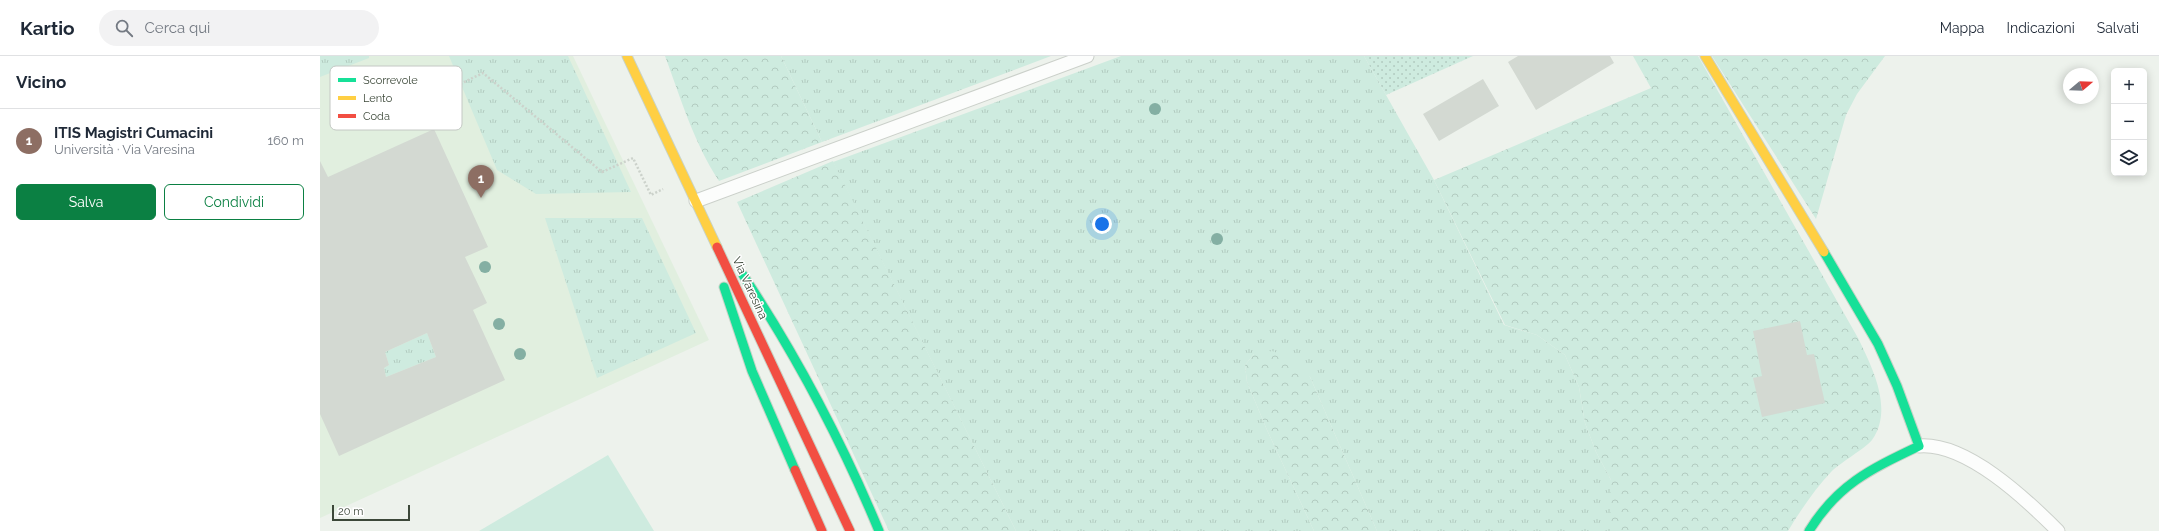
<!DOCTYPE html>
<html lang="it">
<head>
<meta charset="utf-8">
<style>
  body { margin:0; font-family:Raleway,sans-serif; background:#f2f2f3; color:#1f2937 }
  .controls { position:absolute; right:12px; top:12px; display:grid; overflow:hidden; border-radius:6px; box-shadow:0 2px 10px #0003 }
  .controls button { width:36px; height:36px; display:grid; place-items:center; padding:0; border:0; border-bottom:1px solid #e0e1e3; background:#fff; color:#1f2937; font:20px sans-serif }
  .compass { position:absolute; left:1743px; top:12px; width:36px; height:36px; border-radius:50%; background:#fff; box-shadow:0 2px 10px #0003; rotate:71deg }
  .scale { position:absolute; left:12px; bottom:10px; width:78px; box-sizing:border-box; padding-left:4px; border:2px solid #3c4839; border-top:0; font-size:11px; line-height:14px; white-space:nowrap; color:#3c4839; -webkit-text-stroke:3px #fff; paint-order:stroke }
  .you { position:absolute; left:782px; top:168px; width:14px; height:14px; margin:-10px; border:3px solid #fff; border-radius:50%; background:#1a73e8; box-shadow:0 0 0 6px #1a73e833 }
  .badge { display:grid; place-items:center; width:26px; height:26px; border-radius:50%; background:#0b8043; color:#fff; font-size:13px; font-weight:700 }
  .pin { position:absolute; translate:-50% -33px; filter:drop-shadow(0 1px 2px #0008) }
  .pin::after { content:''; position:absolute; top:21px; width:14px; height:12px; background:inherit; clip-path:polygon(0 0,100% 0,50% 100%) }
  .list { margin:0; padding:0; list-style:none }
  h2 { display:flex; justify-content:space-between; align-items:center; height:52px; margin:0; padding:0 16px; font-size:17px }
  h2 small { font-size:13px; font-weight:400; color:#747a83 }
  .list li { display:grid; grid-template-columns:26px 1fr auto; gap:12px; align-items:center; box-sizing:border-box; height:64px; padding:0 16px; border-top:1px solid #e0e1e3 }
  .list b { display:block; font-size:15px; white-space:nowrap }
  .list p { margin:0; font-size:13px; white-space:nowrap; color:#747a83 }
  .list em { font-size:13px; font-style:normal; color:#747a83 }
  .actions { display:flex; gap:8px; padding:12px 16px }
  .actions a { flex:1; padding:9px 0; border:1px solid #0b8043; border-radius:6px; text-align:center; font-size:14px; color:#0b8043 }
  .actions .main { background:#0b8043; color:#fff }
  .icon { flex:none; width:22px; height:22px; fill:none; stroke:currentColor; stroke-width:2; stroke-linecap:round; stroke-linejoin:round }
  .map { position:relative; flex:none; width:1839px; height:475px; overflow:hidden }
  header { display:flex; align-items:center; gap:24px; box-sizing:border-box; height:56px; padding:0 20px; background:#fff; border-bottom:1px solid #e0e1e3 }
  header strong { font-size:19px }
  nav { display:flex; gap:22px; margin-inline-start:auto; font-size:14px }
  .search { width:280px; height:36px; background:#f2f2f3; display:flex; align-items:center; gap:10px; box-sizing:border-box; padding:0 14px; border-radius:22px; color:#747a83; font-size:15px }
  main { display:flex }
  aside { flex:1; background:#fff }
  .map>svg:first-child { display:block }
  .education { fill:#e1efdf }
  .grass { fill:url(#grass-tufts) }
  .forest { fill:url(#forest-crowns) }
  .park { fill:url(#park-dots) }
  .pitch { fill:#ceebdf }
  .building { fill:#d3d9d2; fill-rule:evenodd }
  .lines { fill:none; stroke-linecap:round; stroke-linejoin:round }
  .lane-casing { stroke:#cbd0ca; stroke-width:15 }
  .fast-casing { stroke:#c8d3c7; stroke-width:11 }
  .slow-casing { stroke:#c8d3c7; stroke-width:11 }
  .jam-casing { stroke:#c8d3c7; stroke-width:11 }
  .path { stroke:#ccd2cb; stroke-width:2.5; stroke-dasharray:2 2; stroke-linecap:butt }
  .lane { stroke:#fcfdfc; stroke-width:13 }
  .fast { stroke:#16e098; stroke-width:9 }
  .slow { stroke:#ffcf43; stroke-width:9 }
  .jam { stroke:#f24e42; stroke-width:9 }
  .tree { fill:#84afa3 }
  .labels { text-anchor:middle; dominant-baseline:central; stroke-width:3; stroke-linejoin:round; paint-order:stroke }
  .street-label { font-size:12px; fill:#3c4839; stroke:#fff }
  .key { fill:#fff; stroke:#c4c8c4; stroke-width:1 }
  .key-label { font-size:11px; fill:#3c4839 }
</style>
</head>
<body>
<header>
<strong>Kartio</strong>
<div class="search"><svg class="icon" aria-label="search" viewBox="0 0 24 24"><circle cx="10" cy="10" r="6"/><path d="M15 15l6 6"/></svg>Cerca qui</div>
<nav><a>Mappa</a><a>Indicazioni</a><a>Salvati</a></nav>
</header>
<main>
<aside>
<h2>Vicino<small></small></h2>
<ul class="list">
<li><span class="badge" style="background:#8d6e63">1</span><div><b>ITIS Magistri Cumacini</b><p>Università · Via Varesina</p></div><em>160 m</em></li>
</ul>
<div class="actions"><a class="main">Salva</a><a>Condividi</a></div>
</aside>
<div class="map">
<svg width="1839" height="475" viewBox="0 0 1839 475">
  <defs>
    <pattern id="grass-tufts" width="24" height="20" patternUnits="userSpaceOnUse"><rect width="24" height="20" fill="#ceebdf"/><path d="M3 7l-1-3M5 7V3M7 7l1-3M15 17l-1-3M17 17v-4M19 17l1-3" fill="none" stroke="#b2cbc0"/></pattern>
    <pattern id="forest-crowns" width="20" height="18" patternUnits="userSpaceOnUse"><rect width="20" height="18" fill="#ceebdf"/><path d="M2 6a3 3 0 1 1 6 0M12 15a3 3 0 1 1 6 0" fill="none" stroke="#b2cbc0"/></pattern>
    <pattern id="park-dots" width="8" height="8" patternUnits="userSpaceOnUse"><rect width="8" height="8" fill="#ceebdf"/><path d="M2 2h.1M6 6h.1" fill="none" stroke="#b2cbc0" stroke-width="1.8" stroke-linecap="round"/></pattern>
  </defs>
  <rect width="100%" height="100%" fill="#edf2ec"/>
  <path class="education" d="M 0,0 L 253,0 L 389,284 L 0,462 Z"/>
  <path class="grass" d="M 0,0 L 49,0 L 49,2 L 0,21 Z
    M 129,0 L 248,0 L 311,136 L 216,138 L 177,114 Z
    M 461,0 L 731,0 L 502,86 Z
    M 801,0 L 1044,0 L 1114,124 L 1184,269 L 1217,279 L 1245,299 L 1259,331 L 1265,367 L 1276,396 L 1291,424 L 1291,475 L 1057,475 L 990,321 L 934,298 L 925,309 L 927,326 L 947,374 L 994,475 L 696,475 L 513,106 Z
    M 225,162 L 322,162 L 376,277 L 277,322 Z
    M 107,277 L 116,301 L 66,321 L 64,312 L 69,309 L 65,296 Z"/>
  <path class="forest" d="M 345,0 L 461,0 L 502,86 L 399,125 C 374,87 361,43 345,0 Z
    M 1313,0 L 1378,0 L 1538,282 C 1552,311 1574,353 1552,384 C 1546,392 1521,406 1511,416 C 1495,433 1480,455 1468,475 L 1291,475 L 1291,424 L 1276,396 L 1265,367 L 1259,331 L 1245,299 L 1217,279 L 1185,269 L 1114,124 L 1331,32 Z
    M 1392,0 L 1565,0 L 1537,38 L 1526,59 L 1496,163 Z
    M 513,105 L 696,475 L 569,475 L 417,146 Z
    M 952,295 L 969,301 L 990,321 L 1057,475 L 994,475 L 947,374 L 927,326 L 925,309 L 934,298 Z"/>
  <path class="park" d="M 1044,0 L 1153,0 L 1066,39 Z"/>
  <path class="pitch" d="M 288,399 L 334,475 L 159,475 Z"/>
  <path class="building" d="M 1198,0 L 1290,0 L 1294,7 L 1216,54 L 1188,6 Z
    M 1163,23 L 1179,50 L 1119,85 L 1103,58 Z
    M 114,73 L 168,191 L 145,201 L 167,247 L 153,254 L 185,324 L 19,400 L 0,358 L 0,105 L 8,121 ZM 107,277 L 116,301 L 66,321 L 64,312 L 69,309 L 65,296 Z
    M 1480,265 L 1487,299 L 1494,298 L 1505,347 L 1442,361 L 1433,322 L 1442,320 L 1433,275 Z"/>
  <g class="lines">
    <g class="lane-casing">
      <path id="lane" d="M 376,145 L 767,0
        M 1599,390 C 1646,386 1706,443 1738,475"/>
    </g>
    <g class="fast-casing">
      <path id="fast" d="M 423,219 C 476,299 522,386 559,475
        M 404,231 L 432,315 L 475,414
        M 1489,475 C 1518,428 1551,413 1599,390 L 1577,330 L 1558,288 L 1504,196"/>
    </g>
    <g class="slow-casing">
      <path id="slow" d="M 307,0 L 397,191
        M 1385,0 L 1504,196"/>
    </g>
    <g class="jam-casing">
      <path id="jam" d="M 397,191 L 530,475
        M 475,414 L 502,475"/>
    </g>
    <path class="path" d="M 115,40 L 163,17 L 282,116 L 313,102 L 331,139 L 343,133"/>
    <use href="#lane" class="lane"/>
    <use href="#fast" class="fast"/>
    <use href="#slow" class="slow"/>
    <use href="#jam" class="jam"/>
  </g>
  <g class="tree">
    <circle cx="835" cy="53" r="6"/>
    <circle cx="897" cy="183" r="6"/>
    <circle cx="165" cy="211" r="6"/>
    <circle cx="179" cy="268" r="6"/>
    <circle cx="200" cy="298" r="6"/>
  </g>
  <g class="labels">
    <g class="street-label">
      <text transform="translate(430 232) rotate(65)">Via Varesina</text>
    </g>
  </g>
  <rect x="10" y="10" width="132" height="64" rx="6" class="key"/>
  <rect x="18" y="22" width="18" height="4" fill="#16e098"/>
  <rect x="18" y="40" width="18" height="4" fill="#ffcf43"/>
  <rect x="18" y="58" width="18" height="4" fill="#f24e42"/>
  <g class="key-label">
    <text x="43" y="28">Scorrevole</text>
    <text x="43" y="46">Lento</text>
    <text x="43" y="64">Coda</text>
  </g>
</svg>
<div class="controls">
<button>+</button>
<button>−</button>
<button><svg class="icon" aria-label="layers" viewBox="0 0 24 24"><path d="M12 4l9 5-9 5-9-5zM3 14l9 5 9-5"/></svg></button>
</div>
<svg class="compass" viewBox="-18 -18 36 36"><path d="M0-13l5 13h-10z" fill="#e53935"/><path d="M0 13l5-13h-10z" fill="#747a83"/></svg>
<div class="scale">20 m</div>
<div class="you"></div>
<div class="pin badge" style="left:161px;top:142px;background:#8d6e63">1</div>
</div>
</main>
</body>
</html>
